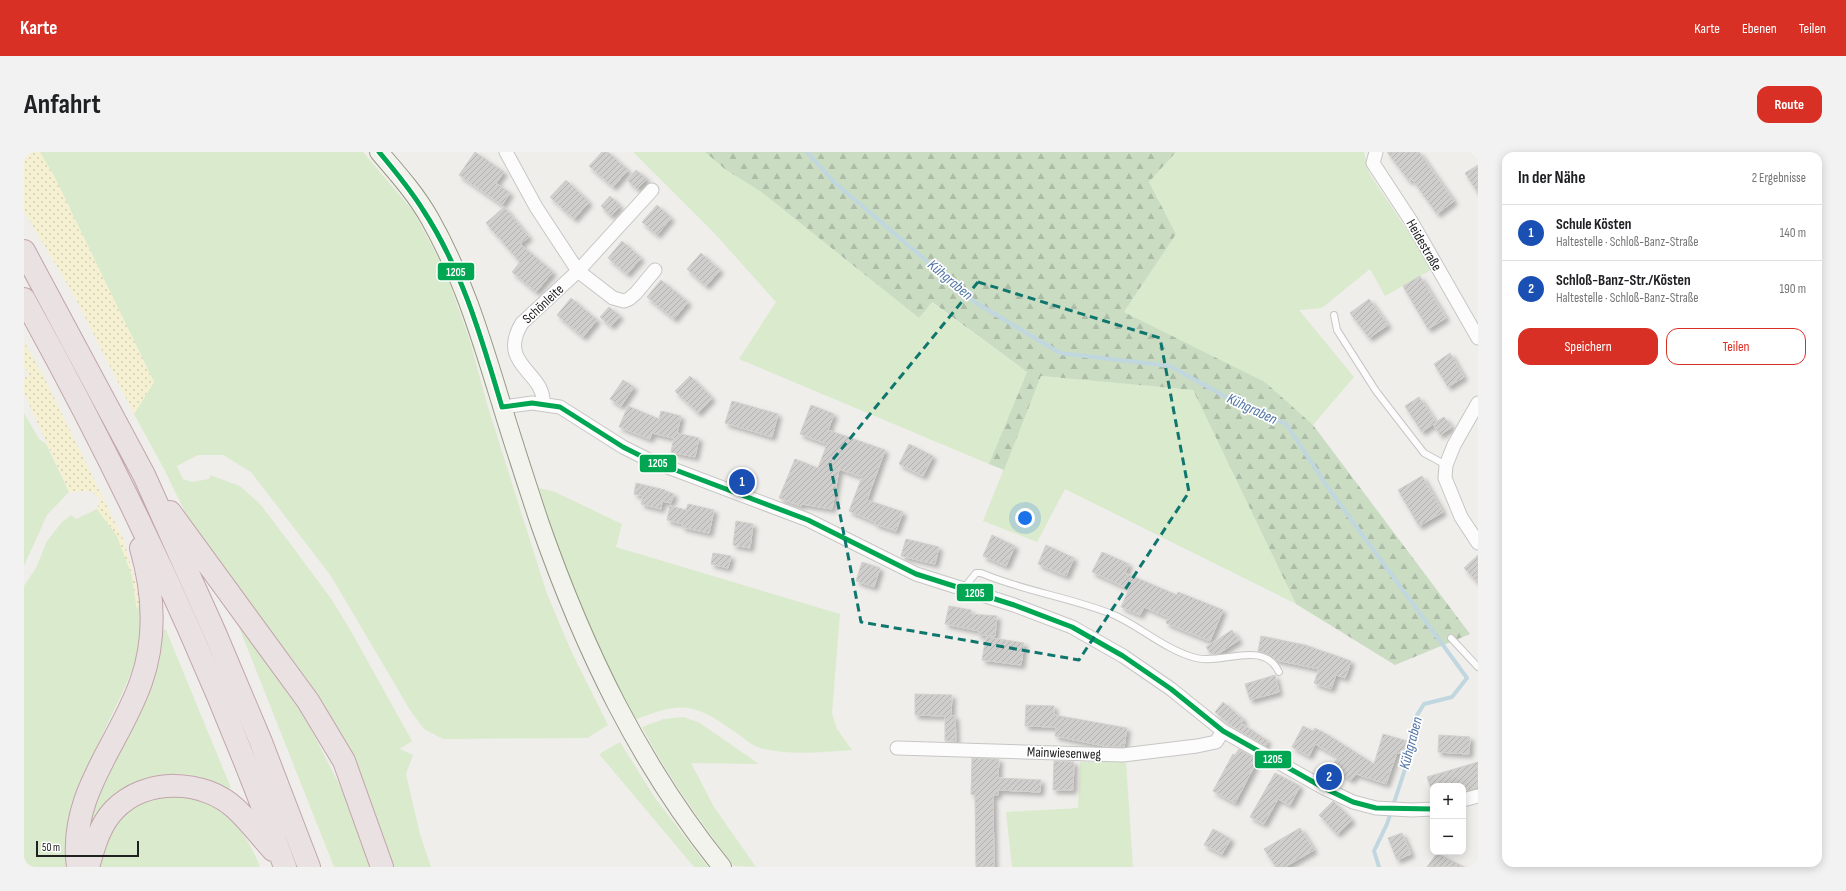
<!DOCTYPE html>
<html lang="de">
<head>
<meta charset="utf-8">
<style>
  body { margin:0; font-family:"Sofia Sans Condensed",sans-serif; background:#f2f2f2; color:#202124 }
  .controls { position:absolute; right:12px; bottom:12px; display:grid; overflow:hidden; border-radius:8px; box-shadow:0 2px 10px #0003 }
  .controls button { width:36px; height:36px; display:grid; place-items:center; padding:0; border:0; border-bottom:1px solid #e0e0e0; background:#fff; color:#202124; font:20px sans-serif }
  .scale { position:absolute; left:12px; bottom:10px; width:103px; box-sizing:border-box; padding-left:4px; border:2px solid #212121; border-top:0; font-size:11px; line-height:14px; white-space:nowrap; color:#212121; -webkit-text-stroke:3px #fff; paint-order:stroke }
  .you { position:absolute; left:1001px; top:366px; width:14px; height:14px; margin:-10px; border:3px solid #fff; border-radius:50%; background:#1a73e8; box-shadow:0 0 0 6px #1a73e833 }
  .badge { display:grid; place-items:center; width:26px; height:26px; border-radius:50%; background:#d93025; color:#fff; font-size:13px; font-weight:700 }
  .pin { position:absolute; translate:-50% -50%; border:2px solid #fff; box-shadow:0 1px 4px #0006 }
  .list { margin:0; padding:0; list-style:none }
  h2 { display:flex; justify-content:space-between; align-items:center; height:52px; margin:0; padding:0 16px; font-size:17px }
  h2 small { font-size:13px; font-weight:400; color:#757577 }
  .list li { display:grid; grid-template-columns:26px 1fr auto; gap:12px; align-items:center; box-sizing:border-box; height:56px; padding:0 16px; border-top:1px solid #e0e0e0 }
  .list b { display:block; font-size:15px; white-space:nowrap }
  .list p { margin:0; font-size:13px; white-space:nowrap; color:#757577 }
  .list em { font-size:13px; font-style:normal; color:#757577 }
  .actions { display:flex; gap:8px; padding:12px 16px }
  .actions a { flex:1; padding:9px 0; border:1px solid #d93025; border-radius:12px; text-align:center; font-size:14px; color:#d93025 }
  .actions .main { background:#d93025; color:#fff }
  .map { position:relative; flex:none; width:1454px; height:715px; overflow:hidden; border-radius:12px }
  header { display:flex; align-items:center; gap:24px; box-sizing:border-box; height:56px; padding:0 20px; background:#d93025; color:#fff }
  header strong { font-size:19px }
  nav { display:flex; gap:22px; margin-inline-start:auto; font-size:14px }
  .intro { display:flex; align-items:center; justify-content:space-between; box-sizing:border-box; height:96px; padding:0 24px }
  h1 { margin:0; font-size:28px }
  .button { padding:10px 18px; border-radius:12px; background:#d93025; color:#fff; font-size:14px; font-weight:700 }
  main { display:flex; gap:24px; padding:0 24px }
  aside { flex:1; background:#fff; border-radius:12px; box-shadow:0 2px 10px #0003 }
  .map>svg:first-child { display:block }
  .grass { fill:#daeacc }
  .forest { fill:url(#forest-firs) }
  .sand { fill:url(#sand-dots) }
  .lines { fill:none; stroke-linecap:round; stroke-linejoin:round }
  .stream { stroke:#c1d7e0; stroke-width:4 }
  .building { fill:url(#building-hatch); stroke:#d2d0cc; filter:url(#shadow) }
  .lane-casing { stroke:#c6c6c4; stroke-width:8 }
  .street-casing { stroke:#c6c6c4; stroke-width:15 }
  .secondary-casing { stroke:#959983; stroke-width:20 }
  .highway-casing { stroke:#c2a4ab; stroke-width:24 }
  .lane { stroke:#fdfcfc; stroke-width:6 }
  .street { stroke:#fdfcfc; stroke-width:13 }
  .secondary { stroke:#f3f3ed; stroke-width:18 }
  .highway { stroke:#eae1e2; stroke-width:22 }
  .bus-1-casing { stroke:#fff; stroke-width:8 }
  .bus-1 { stroke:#00a651; stroke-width:5 }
  .marked { fill:none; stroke:#0f766e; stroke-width:3; stroke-dasharray:8 5; stroke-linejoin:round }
  .labels { text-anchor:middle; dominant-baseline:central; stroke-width:3.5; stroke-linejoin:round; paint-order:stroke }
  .street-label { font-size:14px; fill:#212121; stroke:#fff }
  .water-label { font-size:15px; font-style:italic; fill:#5074a4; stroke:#fff }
  .line-badge { stroke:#fff; stroke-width:1.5 }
  .badge-label { font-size:11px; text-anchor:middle; font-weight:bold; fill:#fff }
</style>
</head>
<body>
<header>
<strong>Karte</strong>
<nav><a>Karte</a><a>Ebenen</a><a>Teilen</a></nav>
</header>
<div class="intro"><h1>Anfahrt</h1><a class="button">Route</a></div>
<main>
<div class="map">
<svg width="1454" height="715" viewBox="0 0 1454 715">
  <defs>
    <pattern id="forest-firs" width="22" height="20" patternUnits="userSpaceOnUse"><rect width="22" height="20" fill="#cadcc2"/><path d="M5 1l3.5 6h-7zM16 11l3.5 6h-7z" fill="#adbca6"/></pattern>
    <pattern id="sand-dots" width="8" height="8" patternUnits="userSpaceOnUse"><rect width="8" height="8" fill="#f5f0d2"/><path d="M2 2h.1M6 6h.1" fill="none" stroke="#d2ceb4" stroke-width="1.8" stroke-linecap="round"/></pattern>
    <pattern id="building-hatch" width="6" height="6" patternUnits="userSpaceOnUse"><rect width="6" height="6" fill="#d0cecc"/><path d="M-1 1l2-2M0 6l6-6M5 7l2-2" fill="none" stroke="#b2b1af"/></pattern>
    <filter id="shadow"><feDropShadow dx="3.5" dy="3.5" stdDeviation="2" flood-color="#0004"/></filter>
  </defs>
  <rect width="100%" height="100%" fill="#efeeeb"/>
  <path class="grass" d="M 16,0 L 339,0 L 389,59 L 420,116 L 446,189 L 463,252 L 523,442 L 548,501 L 584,573 L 563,586 L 419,587 L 400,577 L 386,558 L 307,424 L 227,320 L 199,303 L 174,303 L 153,314 L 159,327 L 168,330 L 185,327 L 186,323 L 216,334 L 236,352 L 265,390 L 308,448 L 328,481 L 388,589 L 376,597 L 389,603 L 382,622 L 396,682 L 407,715 L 366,715 L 321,596 L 283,529 L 187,402 L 161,360 L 140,317 L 110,262 L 130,230 L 31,26 Z
    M 609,0 L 681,0 L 702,18 L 736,39 L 895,166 L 907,150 L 1003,220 L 965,312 L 715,207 L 752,150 L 691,82 Z
    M 1152,0 L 1340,0 L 1345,21 L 1409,117 L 1361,144 L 1346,117 L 1298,156 L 1275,158 L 1330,225 L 1289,273 L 1241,230 L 1100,160 L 1152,82 L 1125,30 Z
    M 1017,224 L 1169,238 L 1272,452 L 1041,337 L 1013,390 L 959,369 Z
    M 0,261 L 15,287 L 22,292 L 45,340 L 23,363 L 0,414 Z
    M 515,336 L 531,340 L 598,372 L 592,395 L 816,462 L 808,561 L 813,577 L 828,598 C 799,600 765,604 736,596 C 727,593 716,583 708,578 C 669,550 655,550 611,568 C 569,495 539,416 515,336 Z
    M 73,357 L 93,384 L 108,424 L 113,457 L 116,449 C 116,465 117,483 114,498 C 110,517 100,537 92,554 C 68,605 38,657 43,715 L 0,715 L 0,434 L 12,416 L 23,389 L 38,370 L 47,363 L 52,367 Z
    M 211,465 L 278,559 L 324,650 L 350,715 L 310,715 Z
    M 138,477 L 142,478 L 207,636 C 196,638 187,628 176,625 C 156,619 129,621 111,632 C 97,641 82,659 70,670 L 65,670 L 76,634 Z
    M 660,565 L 676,571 L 735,612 L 667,611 L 690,655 L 732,715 L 710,714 C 676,669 644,625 618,575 L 640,567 Z
    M 596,590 L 631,646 L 684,715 L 670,715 L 575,602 Z
    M 1102,609 L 1109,715 L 988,715 L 982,660 L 1054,656 L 1056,610 Z
    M 159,644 C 201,651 221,677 236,715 L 71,715 C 77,702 85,678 94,668 C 109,649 137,645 159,644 Z"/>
  <path class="forest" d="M 681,0 L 1152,0 L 1125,30 L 1152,82 L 1100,160 L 1241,230 L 1289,273 L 1446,482 L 1371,513 L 1272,452 L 1169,238 L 1017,224 L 980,318 L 965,312 L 1003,220 L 908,150 L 895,166 L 736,39 L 702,18 Z"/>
  <path class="sand" d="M 0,0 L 16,0 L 31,26 L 130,230 L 110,262 L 51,145 L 0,59 Z
    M 0,190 L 20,225 L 99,387 L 115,441 L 116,449 L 113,458 L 108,424 L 93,384 L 73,357 L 77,347 L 67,339 L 45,340 L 0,241 L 0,226 L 6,224 L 0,214 Z"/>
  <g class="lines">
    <path class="stream" d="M 783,0 L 810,30 L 951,150 L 1036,201 L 1146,214 L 1211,250 L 1262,272 L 1305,337 L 1443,526 L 1428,545 L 1400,552 L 1390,568 L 1386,602 L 1363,672 L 1350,699 L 1355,715"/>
  </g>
  <path class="building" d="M 451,0 L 480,20 L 472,31 L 486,41 L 478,53 L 435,23 Z
    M 578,0 L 584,0 L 604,18 L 589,35 L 565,14 Z
    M 1363,0 L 1395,0 L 1430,49 L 1413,62 L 1388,27 L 1385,29 Z
    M 1454,13 L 1454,41 L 1441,21 Z
    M 612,18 L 623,27 L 613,37 L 603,28 Z
    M 542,28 L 565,50 L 550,67 L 526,45 Z
    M 586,44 L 596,54 L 587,64 L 577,54 Z
    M 633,53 L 647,66 L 633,83 L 618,70 Z
    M 480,55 L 505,85 L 496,92 L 529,120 L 512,140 L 488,120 L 496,110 L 462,71 Z
    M 598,89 L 617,106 L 603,122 L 584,106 Z
    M 677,101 L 696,118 L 682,134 L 663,117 Z
    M 1396,124 L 1422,166 L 1404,177 L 1379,134 Z
    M 637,128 L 664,150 L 650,167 L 623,145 Z
    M 547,146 L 573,168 L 559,185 L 533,163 Z
    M 1345,147 L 1364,173 L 1345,186 L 1326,161 Z
    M 585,155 L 596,164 L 587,174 L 576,165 Z
    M 1426,201 L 1440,225 L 1424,235 L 1410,212 Z
    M 666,224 L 688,246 L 674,261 L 651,239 Z
    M 599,228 L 610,235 L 597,254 L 586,247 Z
    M 1395,245 L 1412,270 L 1420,265 L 1428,275 L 1416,283 L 1409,272 L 1398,280 L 1381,254 Z
    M 708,249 L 754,262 L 748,285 L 701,271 Z
    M 787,253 L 810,262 L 804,278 L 861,298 L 843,348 L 879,360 L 872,379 L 851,372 L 851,370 L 825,359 L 838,325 L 815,317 L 808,357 L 778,352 L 777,354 L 755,346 L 771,307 L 794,316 L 803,292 L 776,282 Z
    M 604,254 L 635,267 L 637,259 L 657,264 L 653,281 L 675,286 L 671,305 L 647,300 L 650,285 L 649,286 L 628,281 L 626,287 L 595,275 Z
    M 885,292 L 909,304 L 899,324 L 875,312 Z
    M 1398,324 L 1419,360 L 1395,374 L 1374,338 Z
    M 612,331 L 641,338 L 641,339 L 650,342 L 647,351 L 638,349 L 637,357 L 617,352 L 619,344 L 610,342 Z
    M 664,352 L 690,358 L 685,381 L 658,375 L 659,372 L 643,368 L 646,354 L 662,358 Z
    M 712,369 L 729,372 L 726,396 L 709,393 Z
    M 968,383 L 991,394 L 982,414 L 959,404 Z
    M 882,387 L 915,395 L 911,412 L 877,404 Z
    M 1022,393 L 1050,406 L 1042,424 L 1014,412 Z
    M 1078,400 L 1105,412 L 1101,421 L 1153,443 L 1154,440 L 1199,458 L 1186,489 L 1142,471 L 1144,465 L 1120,455 L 1116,463 L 1097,455 L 1105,437 L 1068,420 Z
    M 689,401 L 707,404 L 704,416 L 687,412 Z
    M 1454,403 L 1454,431 L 1440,416 Z
    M 838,410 L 856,416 L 850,435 L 832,429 Z
    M 925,454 L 947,458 L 947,462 L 973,464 L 971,484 L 954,483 L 955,479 L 921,472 Z
    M 1208,478 L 1215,488 L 1194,502 L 1187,502 L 1182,495 Z
    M 1237,484 L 1281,493 L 1327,509 L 1321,526 L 1312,523 L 1307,537 L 1290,531 L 1295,517 L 1252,508 L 1241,501 L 1234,499 Z
    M 962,485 L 1000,491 L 997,513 L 958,508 Z
    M 1251,523 L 1255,540 L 1226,548 L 1221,532 Z
    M 891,542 L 928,543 L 927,564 L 931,564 L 932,589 L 921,589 L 921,564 L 891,563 Z
    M 1199,550 L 1220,568 L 1217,571 L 1244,589 L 1241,594 L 1209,575 L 1191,560 Z
    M 1002,553 L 1030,554 L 1030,563 L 1103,576 L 1100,595 L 1085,595 L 1031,584 L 1032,575 L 1001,574 Z
    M 1279,574 L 1289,579 L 1291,576 L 1304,583 L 1350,612 L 1359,582 L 1383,589 L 1379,602 L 1373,601 L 1362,632 L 1332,622 L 1327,628 L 1307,616 L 1314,605 L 1291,592 L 1285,604 L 1268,595 Z
    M 1415,583 L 1446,585 L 1445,602 L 1414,600 Z
    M 1215,597 L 1232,607 L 1229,612 L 1231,613 L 1211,651 L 1189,639 L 1209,602 L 1211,603 Z
    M 948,606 L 975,607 L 974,626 L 1017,628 L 1016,640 L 974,638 L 974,643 L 969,643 L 970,715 L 952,715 L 951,643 L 947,642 Z
    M 1030,609 L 1050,610 L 1049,638 L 1029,638 Z
    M 1454,610 L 1454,635 L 1439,640 L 1439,634 L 1406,634 L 1403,625 Z
    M 1251,621 L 1276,634 L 1266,653 L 1254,647 L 1240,672 L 1226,665 Z
    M 1309,649 L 1328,668 L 1313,682 L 1295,663 Z
    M 1276,676 L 1290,698 L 1261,715 L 1252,715 L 1240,697 Z
    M 1189,677 L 1207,687 L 1198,702 L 1180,693 Z
    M 1378,681 L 1387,702 L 1373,708 L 1364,686 Z
    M 1413,701 L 1440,715 L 1403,715 Z"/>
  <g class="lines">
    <g class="lane-casing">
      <path id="lane" d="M 1310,163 L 1313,178 L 1352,239 L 1400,301 L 1422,313
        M 939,437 L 952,421 L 957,421 C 999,439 1045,445 1088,462 C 1116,474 1141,498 1172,506 C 1199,513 1239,487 1255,520
        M 1427,486 L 1454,515"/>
    </g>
    <g class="street-casing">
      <path id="street" d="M 482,0 L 512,55 L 554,119 L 589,146 L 600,149 L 605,147 L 612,141 L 631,118
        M 1352,0 L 1349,11 L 1387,69 L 1454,186
        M 1454,251 L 1430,293 L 1422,313 L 1421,326 L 1437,365 L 1454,391
        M 519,252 C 522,220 472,213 498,171 L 554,119 L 628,38
        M 478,255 L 508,251 L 536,255 L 599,295 L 625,308 L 784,368 L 892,422 L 990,453 L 1048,475 L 1099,504 L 1147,537 L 1199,579 L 1300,636 L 1329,650 L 1352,656 L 1388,658 L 1409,657
        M 873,596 L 1099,603 L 1173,594 L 1192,590 L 1199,579
        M 1439,648 L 1454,644"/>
    </g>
    <g class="secondary-casing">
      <path id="secondary" d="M 355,0 C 373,21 392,42 406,67 C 440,127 458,189 478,254 C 490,293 503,333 516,372 C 560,497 615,612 698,715"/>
    </g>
    <g class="highway-casing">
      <path id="highway" d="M 0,99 L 120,323 L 191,481 L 237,590 L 285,715
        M 0,147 C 101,329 190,519 261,715
        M 146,360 L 284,549 L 320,609 L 358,715
        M 54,715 C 44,643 95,593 117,530 C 133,485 130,441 117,396
        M 64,715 C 70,695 75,674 90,658 C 122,625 180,627 212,657 C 226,670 237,685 249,698"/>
    </g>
    <use href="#lane" class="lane"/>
    <use href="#street" class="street"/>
    <use href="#secondary" class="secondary"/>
    <use href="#highway" class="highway"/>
    <g class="bus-1-casing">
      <path id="bus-1" d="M 355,0 C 371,19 386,37 399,58 C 438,117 458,188 478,255
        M 478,255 L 508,251 L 536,255 L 599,295 L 625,308 L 784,368 L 892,422 L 990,453 L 1048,475 L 1099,504 L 1147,537 L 1199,579 L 1300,636 L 1329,650 L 1352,656 L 1409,657"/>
    </g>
    <use href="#bus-1" class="bus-1"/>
  </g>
  <path class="marked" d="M 954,130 L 1136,186 L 1165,340 L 1055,508 L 837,470 L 806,311 Z"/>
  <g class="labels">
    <g class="street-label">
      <text transform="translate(1400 93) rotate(60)">Heidestraße</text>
      <text transform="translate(519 152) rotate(-43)">Schönleite</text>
      <text transform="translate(1040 601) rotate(2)">Mainwiesenweg</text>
    </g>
    <g class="water-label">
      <text transform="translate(926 128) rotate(40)">Kühgraben</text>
      <text transform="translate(1228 257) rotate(25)">Kühgraben</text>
      <text transform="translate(1387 591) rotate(-75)">Kühgraben</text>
    </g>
  </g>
  <g class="line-badge">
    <rect x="413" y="110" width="38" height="19" rx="4" fill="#00a651"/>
    <rect x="615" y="302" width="38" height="19" rx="4" fill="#00a651"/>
    <rect x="932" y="431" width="38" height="19" rx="4" fill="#00a651"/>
    <rect x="1230" y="598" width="38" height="19" rx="4" fill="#00a651"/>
  </g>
  <g class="badge-label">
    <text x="432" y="124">1205</text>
    <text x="634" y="315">1205</text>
    <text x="951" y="445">1205</text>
    <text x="1249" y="611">1205</text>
  </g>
</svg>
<div class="controls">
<button>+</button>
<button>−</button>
</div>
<div class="scale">50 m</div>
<div class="you"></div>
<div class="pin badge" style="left:718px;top:330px;background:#1a4fb4">1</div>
<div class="pin badge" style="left:1305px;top:625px;background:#1a4fb4">2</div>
</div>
<aside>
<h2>In der Nähe<small>2 Ergebnisse</small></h2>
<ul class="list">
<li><span class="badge" style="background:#1a4fb4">1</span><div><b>Schule Kösten</b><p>Haltestelle · Schloß-Banz-Straße</p></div><em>140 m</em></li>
<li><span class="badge" style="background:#1a4fb4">2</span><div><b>Schloß-Banz-Str./Kösten</b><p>Haltestelle · Schloß-Banz-Straße</p></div><em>190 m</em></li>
</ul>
<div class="actions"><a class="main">Speichern</a><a>Teilen</a></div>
</aside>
</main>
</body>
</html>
